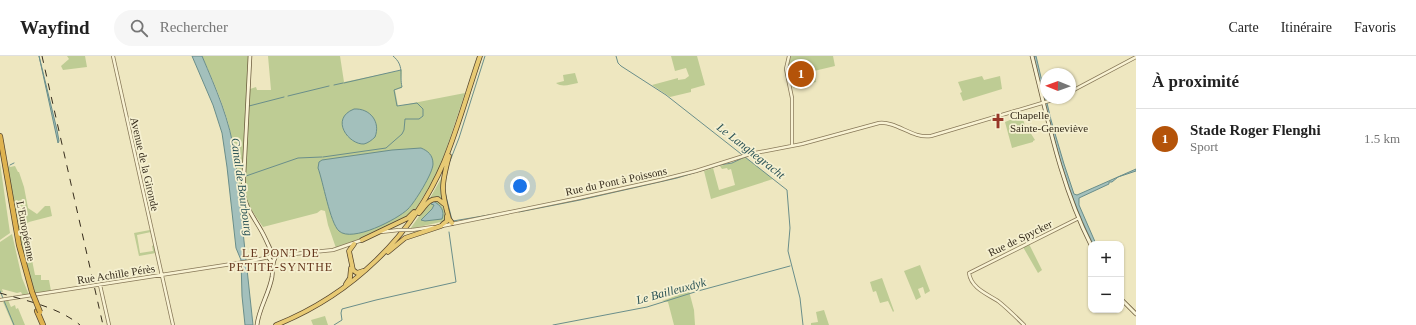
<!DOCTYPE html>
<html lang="fr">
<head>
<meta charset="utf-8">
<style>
  body { margin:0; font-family:Georgia,serif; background:#f6f6f6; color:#222 }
  .controls { position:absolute; right:12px; bottom:12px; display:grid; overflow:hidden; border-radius:8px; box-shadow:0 1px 3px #0004 }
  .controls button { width:36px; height:36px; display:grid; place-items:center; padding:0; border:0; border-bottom:1px solid #e0e0e0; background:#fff; color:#222; font:20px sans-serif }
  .compass { position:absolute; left:1040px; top:12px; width:36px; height:36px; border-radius:50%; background:#fff; box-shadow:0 1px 3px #0004; rotate:271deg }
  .you { position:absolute; left:520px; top:130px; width:14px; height:14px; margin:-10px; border:3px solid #fff; border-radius:50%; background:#1a73e8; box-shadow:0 0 0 6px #1a73e833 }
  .badge { display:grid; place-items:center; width:26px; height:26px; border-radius:50%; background:#b45309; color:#fff; font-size:13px; font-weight:700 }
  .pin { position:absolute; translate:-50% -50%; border:2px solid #fff; box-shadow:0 1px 4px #0006 }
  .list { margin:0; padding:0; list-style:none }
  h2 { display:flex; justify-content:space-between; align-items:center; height:52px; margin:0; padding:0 16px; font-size:17px }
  h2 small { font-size:13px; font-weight:400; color:#767676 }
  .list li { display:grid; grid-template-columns:26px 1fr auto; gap:12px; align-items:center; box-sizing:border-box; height:60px; padding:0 16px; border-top:1px solid #e0e0e0 }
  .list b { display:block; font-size:15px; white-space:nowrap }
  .list p { margin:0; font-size:13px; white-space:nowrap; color:#767676 }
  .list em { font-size:13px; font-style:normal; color:#767676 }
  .icon { flex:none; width:22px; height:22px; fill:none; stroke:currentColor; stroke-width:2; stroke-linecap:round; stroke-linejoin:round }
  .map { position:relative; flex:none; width:1136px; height:269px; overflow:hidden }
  header { display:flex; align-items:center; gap:24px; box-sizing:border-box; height:56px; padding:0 20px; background:#fff; border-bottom:1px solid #e0e0e0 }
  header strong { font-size:19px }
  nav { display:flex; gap:22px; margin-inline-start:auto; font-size:14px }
  .search { width:280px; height:36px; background:#f6f6f6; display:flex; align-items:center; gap:10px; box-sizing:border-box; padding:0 14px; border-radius:22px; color:#767676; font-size:15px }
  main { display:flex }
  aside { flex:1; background:#fff }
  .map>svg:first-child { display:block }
  .green { fill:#becc94 }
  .water { fill:#a3c0bc; stroke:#6a8e8a }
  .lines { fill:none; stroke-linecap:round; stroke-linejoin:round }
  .stream { stroke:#6a8e8a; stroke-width:1 }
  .tertiary-casing { stroke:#877858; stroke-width:4 }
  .secondary-casing { stroke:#69593b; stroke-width:4.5 }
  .trunk-casing { stroke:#55452d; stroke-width:5.5 }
  .motorway-casing { stroke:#55452d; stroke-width:6 }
  .tertiary { stroke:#f9f3d4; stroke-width:2.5 }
  .secondary { stroke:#f9f3d4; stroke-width:3 }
  .trunk { stroke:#e8ca74; stroke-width:4 }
  .motorway { stroke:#dfb350; stroke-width:4.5 }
  .rail { stroke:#372d1d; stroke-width:1; stroke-dasharray:7 7; stroke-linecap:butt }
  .tertiary-bridge-casing { stroke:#877858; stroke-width:4; stroke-linecap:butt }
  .motorway-bridge-casing { stroke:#55452d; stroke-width:6; stroke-linecap:butt }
  .tertiary-bridge { stroke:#f9f3d4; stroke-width:2.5 }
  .motorway-bridge { stroke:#dfb350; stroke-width:4.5 }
  .labels { text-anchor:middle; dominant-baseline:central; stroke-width:3.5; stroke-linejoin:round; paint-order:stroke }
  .poi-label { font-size:11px; fill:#372d1d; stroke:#f5f0d0; text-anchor:start }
  .street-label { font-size:11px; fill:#372d1d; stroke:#f5f0d0 }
  .water-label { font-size:12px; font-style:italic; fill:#2c5457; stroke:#f5f0d0 }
  .neighbourhood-label { font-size:12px; letter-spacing:1px; fill:#64351c; stroke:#f5f0d0 }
</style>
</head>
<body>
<header>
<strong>Wayfind</strong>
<div class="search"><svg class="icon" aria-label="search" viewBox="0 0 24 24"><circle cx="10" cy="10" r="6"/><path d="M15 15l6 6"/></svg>Rechercher</div>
<nav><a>Carte</a><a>Itinéraire</a><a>Favoris</a></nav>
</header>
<main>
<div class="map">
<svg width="1136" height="269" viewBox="0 0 1136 269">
  <rect width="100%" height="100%" fill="#eee7c0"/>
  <path class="green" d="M 67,0 L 85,0 L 87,11 L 63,14 L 61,10 L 69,3 Z
    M 202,0 L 248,0 L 247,34 L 256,31 L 257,34 L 271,34 L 268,0 L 340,0 L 344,26 L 402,14 L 401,25 L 402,32 L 395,34 L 398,50 L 465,37 L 442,106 L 434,123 L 415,154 L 408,160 L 361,183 L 336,192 L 328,169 L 325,155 L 321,154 L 317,157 L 263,171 L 248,149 L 240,149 C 237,121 235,93 228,66 C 221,42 212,22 202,0 Z
    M 671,0 L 697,0 L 705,29 L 691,33 L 691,36 L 670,41 L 652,29 L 678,22 L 678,24 L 685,23 L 689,20 L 686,12 L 675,15 Z
    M 791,0 L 833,0 L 835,10 L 814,15 L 816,26 L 794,32 L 792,30 L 788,11 Z
    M 575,17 L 578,27 C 570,28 563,32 556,27 L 564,25 L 563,19 Z
    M 982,20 L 984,24 L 1000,20 L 1002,33 L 963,45 L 960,37 L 962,36 L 958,26 Z
    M 1022,59 L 1026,74 L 1028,73 L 1035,84 L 1033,85 L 1033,86 L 1012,92 L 1005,66 Z
    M 745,101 L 773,123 L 711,143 L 704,115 L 713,112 L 719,134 L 735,129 L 731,113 L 728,114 L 727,112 L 722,113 L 720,110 L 732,107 Z
    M 0,107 L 10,177 L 0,184 Z
    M 10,110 L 10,111 L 15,110 L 18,116 L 19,116 L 24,131 L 28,152 L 37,158 L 45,150 L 50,150 L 52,160 L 29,166 L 25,169 L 35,219 L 41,219 L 41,224 L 49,224 L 51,235 L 35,238 L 22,194 L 7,111 Z
    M 443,119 L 443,146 L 430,142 Z
    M 435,144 C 444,148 446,156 445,165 L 410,173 L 429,146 Z
    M 150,174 L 152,175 L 153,186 L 151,176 L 137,179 L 140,197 L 153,195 L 152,190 L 154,189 L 156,197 L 139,200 L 134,177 Z
    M 12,178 L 22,222 L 29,239 L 23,240 L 21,236 L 17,237 L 2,233 L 3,236 L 0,236 L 0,186 Z
    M 1029,188 L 1042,214 L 1038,217 L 1023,191 Z
    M 920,209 L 930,235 L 925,238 L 923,231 L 918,233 L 921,241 L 916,244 L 904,215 Z
    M 882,222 L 894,255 L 893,256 L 888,245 L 880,247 L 876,235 L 873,236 L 870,226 Z
    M 689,235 L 694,254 L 695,269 L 674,269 L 668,246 L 662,245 Z
    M 8,244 L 11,251 L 15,249 L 16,253 L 18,252 L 25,269 L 13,269 L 3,246 Z
    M 824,254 L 829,269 L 811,269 L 811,267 L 818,266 L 816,256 Z
    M 325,260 L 328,269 L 313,269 L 311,264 Z"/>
  <path class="water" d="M 39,0 L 57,74 L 59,85 L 58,87 Z
    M 192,0 L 202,0 C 216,33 230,64 235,101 L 253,269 L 245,269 L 242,240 L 241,204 L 236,192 L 227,111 L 222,77 L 213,49 Z
    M 1033,0 L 1036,0 L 1051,64 L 1064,108 L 1074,138 L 1077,139 L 1136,113 L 1136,115 L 1118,121 L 1112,126 L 1109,126 L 1109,128 L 1079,142 L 1079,149 L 1096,188 L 1093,188 C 1063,129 1049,64 1033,0 Z
    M 354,53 C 370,52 381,66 375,81 C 372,84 368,87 364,88 C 349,89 329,63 354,53 Z
    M 421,92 C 428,95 433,99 433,108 C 433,117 415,146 408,153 C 398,163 352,187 339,175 C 330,167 323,125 318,112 L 319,106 L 322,104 L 392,94 Z
    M 433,145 C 441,149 445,155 442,163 L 425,165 L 421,164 L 432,153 L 434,149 L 431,148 Z"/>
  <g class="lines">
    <path class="stream" d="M 616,0 L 618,7 L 621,10 L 666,39 L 787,134 L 790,172 L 788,195 L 800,242 L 803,269
      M 344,27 L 401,14
      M 334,29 L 343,27
      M 288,40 L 329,30
      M 249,50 L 284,41
      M 323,101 L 386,92 L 402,78 L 404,74 L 405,63 L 419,63 L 423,60 L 423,53 L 417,47 L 397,50 L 394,34 L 402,31 C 399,18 405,10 393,0
      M 450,105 L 459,82 L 485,0
      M 10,109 L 14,107
      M 246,120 L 298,102 L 322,101
      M 237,123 L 242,121
      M 445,136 L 452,164 L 453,165 L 489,159
      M 519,156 L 580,144 L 677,122 L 720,109 L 732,107 L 747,100
      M 482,163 L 494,161
      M 0,235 L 14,269
      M 334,269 L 342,264 L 341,257 L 342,253 L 376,244 L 456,226 L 449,176
      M 553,269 L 647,251 L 698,235 L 790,210"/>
    <g class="tertiary-casing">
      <path id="tertiary" d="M 113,0 L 173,269
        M 789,0 L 786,13 L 792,42 L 792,90
        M 1070,36 L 1136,1
        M 442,170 L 579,142 L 660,124 L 696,115 L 750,98 L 802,88 L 879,67 C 897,65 912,83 931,80 L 1059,42
        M 412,174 L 433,171
        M 381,176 L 399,174
        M 274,200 L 333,194 L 362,184
        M 100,229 L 109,269
        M 0,244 L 251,205 L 269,201
        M 1024,269 C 1016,261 1007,252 998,245 C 987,238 971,232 969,217 L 1079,162"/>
    </g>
    <g class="secondary-casing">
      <path id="secondary" d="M 250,0 L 243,136 C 245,151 255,163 262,176 C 267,185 270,194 275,202 C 272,208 273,214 272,221 C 269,238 259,252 257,269
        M 1032,0 C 1048,64 1061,130 1091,189
        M 273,200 L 270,200 L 269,202 L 271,205 L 273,205
        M 1121,243 L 1136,258"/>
    </g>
    <g class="trunk-casing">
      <path id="trunk" d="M 449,100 C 441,130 441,134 449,163 L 452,167
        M 419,157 C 425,151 428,142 438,143 L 444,148
        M 443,168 L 447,165 L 447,160
        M 362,184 L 408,162 L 414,156
        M 354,188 L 349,195 L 353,214 L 357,217 L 363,215
        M 388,196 L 405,182 L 441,170
        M 346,228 L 350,222 L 351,212
        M 276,269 C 351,239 412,181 444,106 C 458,72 468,35 480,0"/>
    </g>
    <g class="motorway-casing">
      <path id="motorway" d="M 0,80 L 19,189 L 32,236
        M 37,255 L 43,269"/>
    </g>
    <use href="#tertiary" class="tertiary"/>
    <use href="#secondary" class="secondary"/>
    <use href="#trunk" class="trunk"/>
    <use href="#motorway" class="motorway"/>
    <path class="rail" d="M 42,0 L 103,269
      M 0,237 C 27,245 58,251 80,269"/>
    <g class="tertiary-bridge-casing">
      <path id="tertiary-bridge" d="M 399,174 L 412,174"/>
    </g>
    <g class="motorway-bridge-casing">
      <path id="motorway-bridge" d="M 32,236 L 40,256"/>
    </g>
    <use href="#tertiary-bridge" class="tertiary-bridge"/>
    <use href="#motorway-bridge" class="motorway-bridge"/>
  </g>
  <defs>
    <g id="church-bare" transform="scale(1.2)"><path d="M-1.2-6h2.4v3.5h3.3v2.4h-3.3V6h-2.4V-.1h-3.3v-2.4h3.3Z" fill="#973628" stroke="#f5f0d0" stroke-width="2.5" paint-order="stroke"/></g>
  </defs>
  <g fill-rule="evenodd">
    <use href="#church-bare" x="998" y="65"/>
  </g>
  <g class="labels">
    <g class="poi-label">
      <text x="1010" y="59">Chapelle<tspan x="1010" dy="13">Sainte-Geneviève</tspan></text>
    </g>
    <g class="street-label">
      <text transform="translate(145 108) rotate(77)">Avenue de la Gironde</text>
      <text transform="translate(616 125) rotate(-12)">Rue du Pont à Poissons</text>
      <text transform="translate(26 175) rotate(79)">L'Européenne</text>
      <text transform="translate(1020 182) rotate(-26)">Rue de Spycker</text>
      <text transform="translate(116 218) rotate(-9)">Rue Achille Pérès</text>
    </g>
    <g class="water-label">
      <text transform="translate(751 95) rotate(38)">Le Langhegracht</text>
      <text transform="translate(242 131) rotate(82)">Canal de Bourbourg</text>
      <text transform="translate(671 235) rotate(-15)">Le Bailleuxdyk</text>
    </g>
    <g class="neighbourhood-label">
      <text x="281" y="197">LE PONT DE<tspan x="281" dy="14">PETITE-SYNTHE</tspan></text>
    </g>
  </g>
</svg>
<div class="controls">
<button>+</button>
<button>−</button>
</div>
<svg class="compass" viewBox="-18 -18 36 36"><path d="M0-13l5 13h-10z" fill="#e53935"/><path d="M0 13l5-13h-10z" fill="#767676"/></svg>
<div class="you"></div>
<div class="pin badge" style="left:801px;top:18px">1</div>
</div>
<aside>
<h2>À proximité<small></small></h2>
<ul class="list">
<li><span class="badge">1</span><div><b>Stade Roger Flenghi</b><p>Sport</p></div><em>1.5 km</em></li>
</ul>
</aside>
</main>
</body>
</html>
